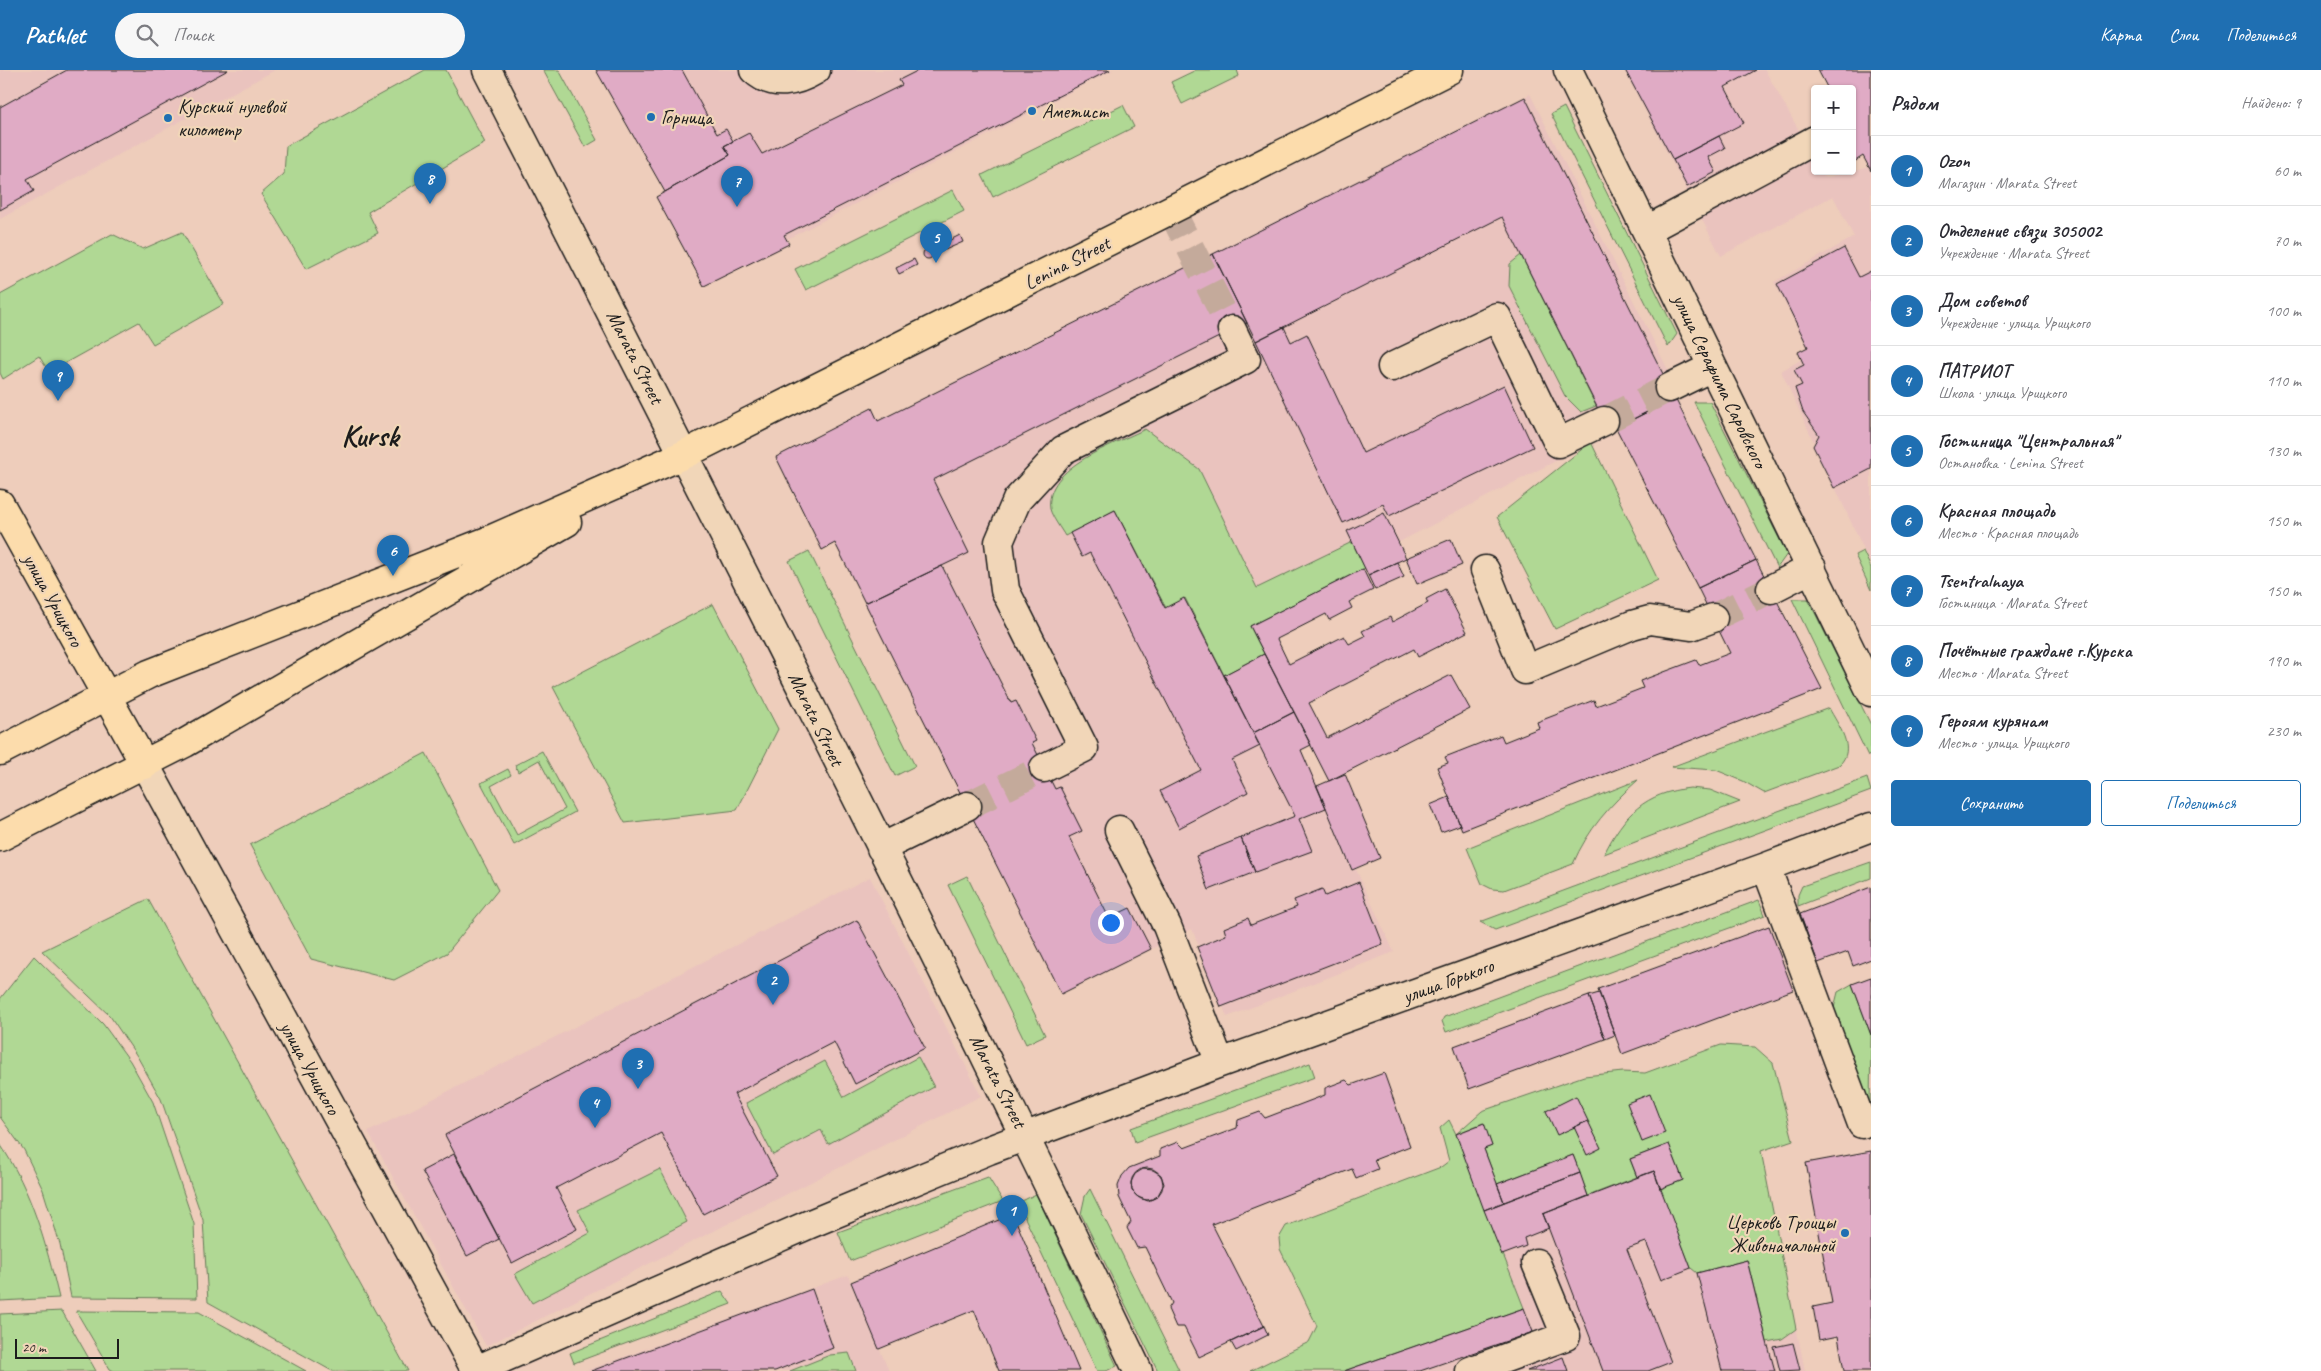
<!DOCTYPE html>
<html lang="ru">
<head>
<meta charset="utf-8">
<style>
  body { margin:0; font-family:Caveat,sans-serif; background:#f7f7f7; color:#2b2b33 }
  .controls { position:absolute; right:15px; top:15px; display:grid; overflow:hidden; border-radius:5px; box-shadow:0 1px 4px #0004 }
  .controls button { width:45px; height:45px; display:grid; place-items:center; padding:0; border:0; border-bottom:1px solid #e1e1e2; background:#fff; color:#2b2b33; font:25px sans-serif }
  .scale { position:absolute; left:15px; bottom:12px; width:104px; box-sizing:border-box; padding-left:5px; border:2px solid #1c1c1c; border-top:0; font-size:14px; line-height:18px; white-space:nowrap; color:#1c1c1c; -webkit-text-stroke:4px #f1d6b8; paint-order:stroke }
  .you { position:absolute; left:1110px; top:852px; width:18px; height:18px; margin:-12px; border:4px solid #fff; border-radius:50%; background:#1a73e8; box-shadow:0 0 0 8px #1a73e833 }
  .badge { display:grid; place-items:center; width:32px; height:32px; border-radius:50%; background:#1f6fb2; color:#fff; font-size:16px; font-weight:700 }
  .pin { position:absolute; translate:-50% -41px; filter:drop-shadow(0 1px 2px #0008) }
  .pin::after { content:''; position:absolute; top:26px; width:18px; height:15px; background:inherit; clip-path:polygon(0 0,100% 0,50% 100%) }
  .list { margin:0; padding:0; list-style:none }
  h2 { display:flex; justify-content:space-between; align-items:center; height:65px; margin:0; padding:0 20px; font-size:21px }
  h2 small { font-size:16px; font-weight:400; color:#7c7c81 }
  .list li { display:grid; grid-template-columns:32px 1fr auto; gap:15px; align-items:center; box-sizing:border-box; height:70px; padding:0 20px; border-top:1px solid #e1e1e2 }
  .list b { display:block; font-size:19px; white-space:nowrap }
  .list p { margin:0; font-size:16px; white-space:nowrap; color:#7c7c81 }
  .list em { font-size:16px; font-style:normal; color:#7c7c81 }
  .actions { display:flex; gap:10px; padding:15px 20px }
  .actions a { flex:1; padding:11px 0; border:1px solid #1f6fb2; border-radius:5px; text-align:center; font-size:18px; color:#1f6fb2 }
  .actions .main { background:#1f6fb2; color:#fff }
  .icon { flex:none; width:28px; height:28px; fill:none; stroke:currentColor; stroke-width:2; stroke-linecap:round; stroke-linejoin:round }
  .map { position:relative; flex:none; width:1871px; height:1301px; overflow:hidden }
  header { display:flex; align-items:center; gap:30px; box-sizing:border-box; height:70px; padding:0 25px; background:#1f6fb2; color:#fff }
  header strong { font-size:24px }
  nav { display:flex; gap:28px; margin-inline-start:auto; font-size:18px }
  .search { width:350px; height:45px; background:#f7f7f7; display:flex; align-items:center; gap:12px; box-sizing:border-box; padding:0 18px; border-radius:28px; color:#7c7c81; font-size:19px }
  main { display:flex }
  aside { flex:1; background:#fff }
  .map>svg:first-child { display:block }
  .built { fill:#eac3be }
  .green { fill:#b0d894; stroke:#667a58 }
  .building { fill:#e0abc5; stroke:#1c1c1c; fill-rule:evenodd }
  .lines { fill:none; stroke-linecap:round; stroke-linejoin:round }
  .minor-tunnel { stroke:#c4aa9b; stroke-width:28; stroke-dasharray:28 14; stroke-linecap:butt }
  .minor-casing { stroke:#1c1c1c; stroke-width:31 }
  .major-casing { stroke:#1c1c1c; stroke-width:31 }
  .minor { stroke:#f1d6b8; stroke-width:28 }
  .major { stroke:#fcdcac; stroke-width:28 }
  .poi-dot { fill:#1f6fb2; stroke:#f1d6b8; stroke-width:2 }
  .labels { text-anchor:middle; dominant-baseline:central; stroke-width:4.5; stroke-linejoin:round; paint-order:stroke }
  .poi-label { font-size:20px; fill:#1c1c1c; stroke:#f1d6b8; text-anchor:start }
  .street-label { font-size:20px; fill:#1c1c1c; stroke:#f1d6b8 }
  .town-label { font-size:30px; font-weight:bold; fill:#1c1c1c; stroke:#f1d6b8 }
</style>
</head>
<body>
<header>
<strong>Pathlet</strong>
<div class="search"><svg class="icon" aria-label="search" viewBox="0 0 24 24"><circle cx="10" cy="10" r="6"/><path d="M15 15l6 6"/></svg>Поиск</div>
<nav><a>Карта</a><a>Слои</a><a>Поделиться</a></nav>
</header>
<main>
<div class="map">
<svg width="1871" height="1301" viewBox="0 0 1871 1301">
  <rect width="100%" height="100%" fill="#eecdbb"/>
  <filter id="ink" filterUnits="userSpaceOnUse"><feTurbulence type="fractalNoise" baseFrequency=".02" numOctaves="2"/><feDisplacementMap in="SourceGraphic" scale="10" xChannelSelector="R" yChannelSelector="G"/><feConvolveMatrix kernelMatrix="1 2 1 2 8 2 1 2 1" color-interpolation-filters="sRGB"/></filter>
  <g filter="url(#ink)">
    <path class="built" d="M 0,0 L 275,0 L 0,149 Z
      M 596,0 L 1113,0 L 714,207 Z
      M 1624,0 L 1765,0 L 1815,89 L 1815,101 L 1822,101 L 1825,108 L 1871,97 L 1871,495 L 1781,301 L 1811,284 L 1774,212 L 1854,167 L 1833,126 L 1721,186 Z
      M 1530,24 L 1681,326 L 1243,553 L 1394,882 L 1227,947 L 1192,859 L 1061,924 L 835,473 L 822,480 L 776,387 L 872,338 L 879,350 Z
      M 870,807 L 981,1026 L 486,1276 L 368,1062 Z
      M 1782,1030 L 1793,1070 L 1761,1081 L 1805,1301 L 1362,1301 L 1358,1290 L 1472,1121 L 1580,1077 Z
      M 848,1205 L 889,1301 L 585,1301 Z"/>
    <path class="green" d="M 425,0 L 446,0 L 485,73 L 368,142 L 378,163 L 306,199 L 261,124 L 284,104 L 286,76 Z
      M 543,0 L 559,0 L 597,70 L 585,77 Z
      M 1196,0 L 1237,0 L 1239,6 L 1182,34 L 1171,12 Z
      M 1123,35 L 1134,57 L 993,127 L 982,105 Z
      M 1564,37 L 1677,264 L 1668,277 L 1551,44 Z
      M 953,120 L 964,141 L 806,220 L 795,199 Z
      M 182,162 L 224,234 L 153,274 L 139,252 L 49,302 L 39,286 L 3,309 L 0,303 L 0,225 L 112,164 L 143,179 Z
      M 1521,185 L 1596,336 L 1581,342 L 1565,326 L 1509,216 L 1510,194 Z
      M 1694,332 L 1710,332 L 1787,484 L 1777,498 Z
      M 1145,359 L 1199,399 L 1257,518 L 1352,472 L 1365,498 L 1250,556 L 1264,584 L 1224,605 L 1185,528 L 1167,540 L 1115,440 L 1065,466 C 1061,459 1052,447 1050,439 C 1044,396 1116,374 1145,359 Z
      M 1591,372 L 1658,510 L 1555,559 L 1497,447 Z
      M 809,481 L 915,696 L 895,706 L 789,491 Z
      M 1863,481 L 1871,498 L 1871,520 L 1855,485 Z
      M 1792,529 L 1808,529 L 1871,655 L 1871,685 L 1868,686 Z
      M 713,534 L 778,659 L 737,740 L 625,753 L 553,617 Z
      M 1829,638 C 1838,655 1857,679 1839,695 L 1764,723 L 1743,711 L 1716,700 L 1671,697 Z
      M 542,681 L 575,742 L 514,775 L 481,713 L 508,699 L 511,705 L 491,716 L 517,765 L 565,739 L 539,690 L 518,702 L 515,695 Z
      M 426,683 L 498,820 L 447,883 L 394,910 L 311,889 L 250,775 Z
      M 1867,708 L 1871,721 L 1495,860 L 1480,852 Z
      M 1638,710 C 1610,735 1588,759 1573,794 L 1504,820 L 1492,819 L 1482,814 L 1467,778 Z
      M 1690,718 L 1710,720 L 1740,732 L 1604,784 C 1624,744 1645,723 1690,718 Z
      M 1871,792 L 1871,808 L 1798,836 L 1798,825 L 1802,816 Z
      M 967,806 L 1045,965 L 1026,974 L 948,815 Z
      M 148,829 L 408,1301 L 332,1301 L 208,1232 L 203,1150 L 161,1029 L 137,986 L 110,946 L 42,881 Z
      M 1759,830 L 1765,845 L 1446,962 L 1442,951 L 1444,947 Z
      M 34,886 L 103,954 L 130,991 L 153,1032 L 194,1154 L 197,1228 L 71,1227 L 60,1174 L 43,1120 L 24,1080 L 0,1047 L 0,929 Z
      M 1852,914 L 1871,965 L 1870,1036 L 1833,942 L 1838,922 Z
      M 1721,975 L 1755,977 L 1773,993 L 1793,1070 L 1761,1081 L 1796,1259 L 1782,1269 L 1767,1272 L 1747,1190 L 1697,1203 L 1691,1198 L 1660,1119 L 1683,1110 L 1669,1074 L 1630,1089 L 1637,1107 L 1588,1126 L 1573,1085 L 1497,1114 L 1484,1079 L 1492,1076 L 1483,1053 L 1456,1064 L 1524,1238 L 1344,1301 L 1250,1301 L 1309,1272 L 1317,1256 L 1280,1179 L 1279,1168 L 1286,1156 L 1441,1097 L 1449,1091 L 1440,1058 L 1449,1050 L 1456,1064 L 1482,1041 L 1584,1006 L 1623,1002 L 1645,1003 Z
      M 918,987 L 934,1017 L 828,1074 L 821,1060 L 773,1085 L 746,1033 L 825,991 L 844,1027 Z
      M 1310,993 L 1315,1007 L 1135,1072 L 1131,1058 Z
      M 0,1074 C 32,1121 46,1174 59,1228 L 0,1231 Z
      M 660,1099 L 687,1152 L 532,1233 L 515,1204 L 590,1163 L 578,1140 Z
      M 988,1107 L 1003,1131 L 850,1191 L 838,1162 Z
      M 1090,1119 L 1179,1300 L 1158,1301 L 1081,1144 L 1085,1126 Z
      M 1036,1124 L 1117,1296 L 1106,1301 L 1097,1301 L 1018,1133 Z
      M 722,1221 L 731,1234 L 574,1293 L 570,1283 Z
      M 62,1241 L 96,1301 L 0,1301 L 0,1244 Z
      M 76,1241 L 199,1242 L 306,1301 L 114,1301 L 110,1299 Z
      M 849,1283 L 856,1301 L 790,1301 L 830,1285 Z"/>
    <path class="building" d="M 67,0 L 228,0 L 27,109 L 34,121 L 0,140 L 0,37 Z
      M 596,0 L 682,0 L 717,64 L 726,59 L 733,71 L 724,76 L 730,85 L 665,122 Z
      M 919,0 L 1110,0 L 784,165 L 789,174 L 704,216 L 656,127 L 730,85 L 724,76 L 749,63 L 762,84 L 902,15 L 899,10 Z
      M 1625,0 L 1756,0 L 1725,17 L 1744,53 L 1673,90 Z
      M 1818,0 L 1871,0 L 1871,101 L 1863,86 L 1854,92 L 1852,88 L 1852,19 L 1828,19 Z
      M 1525,27 L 1675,328 L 1609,361 L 1502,147 L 1256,271 L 1213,184 Z
      M 1719,66 L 1725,78 L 1708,87 L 1716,102 L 1687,117 L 1673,90 Z
      M 960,165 L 963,172 L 945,180 L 942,174 Z
      M 1844,178 L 1859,207 L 1871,201 L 1871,399 L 1834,418 L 1813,376 L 1819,365 L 1803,342 L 1795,318 L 1802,315 L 1794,300 L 1804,295 L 1798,282 L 1808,277 L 1777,214 Z
      M923 184a5 5 0 1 1 10 0a5 5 0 1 1-10 0Z
      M 1213,184 L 1247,253 L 933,410 L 969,483 L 865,533 L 835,473 L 822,480 L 776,387 L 872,338 L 878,351 Z
      M 914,189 L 917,195 L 899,204 L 896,198 Z
      M 1284,257 L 1291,272 L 1307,264 L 1363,383 L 1504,315 L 1533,377 L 1389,446 L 1383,434 L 1343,453 L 1256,271 Z
      M 1675,328 L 1756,490 L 1698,518 L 1616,358 Z
      M 1115,440 L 1165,538 L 1184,528 L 1260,676 L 1232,690 L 1248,722 L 1179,758 L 1160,721 L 1201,700 L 1090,483 L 1082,487 L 1070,463 Z
      M 1384,443 L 1406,488 L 1368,505 L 1347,461 Z
      M 1451,469 L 1462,495 L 1417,514 L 1406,488 Z
      M 1756,490 L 1822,619 L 1462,760 L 1437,697 L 1448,693 L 1445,687 L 1501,665 L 1504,672 L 1539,658 L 1537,652 L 1594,630 L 1596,636 L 1643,618 L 1640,611 L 1696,590 L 1699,595 L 1730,583 L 1698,518 Z
      M 1397,492 L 1404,507 L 1375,520 L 1368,505 Z
      M 942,496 L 1011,633 L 1016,631 L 1036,671 L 1032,673 L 1055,719 L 1060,717 L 1082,761 L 1069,767 L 1109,848 L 1130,838 L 1151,879 L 1061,924 L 865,533 Z
      M 1363,499 L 1373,520 L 1349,532 L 1352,538 L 1329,550 L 1326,544 L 1277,569 L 1289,594 L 1344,566 L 1349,574 L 1365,566 L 1362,561 L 1390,547 L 1392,552 L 1428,533 L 1426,529 L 1445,519 L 1467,562 L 1418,587 L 1414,579 L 1309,633 L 1327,668 L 1451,605 L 1470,639 L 1329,711 L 1250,556 Z
      M 1264,584 L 1294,642 L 1253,663 L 1224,605 Z
      M 1294,642 L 1311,675 L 1301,680 L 1326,738 L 1299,749 L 1312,781 L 1255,802 L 1241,768 L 1295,746 L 1253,663 Z
      M 1345,704 L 1380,788 L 1352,800 L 1317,716 Z
      M 1449,727 L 1460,755 L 1441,762 L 1430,735 Z
      M 1241,768 L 1255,802 L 1209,820 L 1196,786 Z
      M 1359,812 L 1383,874 L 1221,937 L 1197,877 L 1226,865 L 1224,858 L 1248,848 L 1251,855 L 1297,837 L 1294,830 L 1322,819 L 1325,826 Z
      M 1871,817 L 1871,889 L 1853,896 L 1848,882 L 1818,893 L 1800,844 Z
      M 857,850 L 925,978 L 855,1014 L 834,972 L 734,1024 L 777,1106 L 703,1144 L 661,1063 L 556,1118 L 577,1159 L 512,1193 L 445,1065 Z
      M 1769,856 L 1793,920 L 1622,984 L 1598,919 Z
      M 1871,907 L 1871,965 L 1852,914 Z
      M 1599,923 L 1615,965 L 1605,969 L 1589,926 Z
      M 1589,926 L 1605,969 L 1469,1019 L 1454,976 Z
      M 1384,1003 L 1410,1076 L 1374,1090 L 1378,1099 L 1356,1108 L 1352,1099 L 1212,1154 L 1264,1256 L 1199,1287 L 1184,1257 L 1176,1257 L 1168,1239 L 1172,1233 L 1145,1177 L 1137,1178 L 1127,1158 L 1131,1152 L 1119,1127 L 1118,1116 L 1122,1106 L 1129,1098 L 1160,1086 L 1160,1079 L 1178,1072 L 1184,1078 L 1237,1058 L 1238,1050 L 1260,1042 L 1265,1048 L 1325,1025 L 1325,1018 L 1346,1010 L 1351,1015 ZM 1143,1099 L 1153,1100 L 1161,1105 L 1164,1114 L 1157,1127 L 1148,1131 L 1138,1127 L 1132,1121 L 1131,1112 L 1135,1104 Z
      M 1650,1024 L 1665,1063 L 1642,1072 L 1627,1033 Z
      M 1576,1026 L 1588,1051 L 1557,1065 L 1546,1041 Z
      M 1588,1051 L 1601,1078 L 1587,1085 L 1574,1057 Z
      M 1484,1053 L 1492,1076 L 1484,1079 L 1504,1132 L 1484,1140 L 1456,1064 Z
      M 1669,1074 L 1683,1110 L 1660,1119 L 1654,1101 L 1637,1107 L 1630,1089 Z
      M 1871,1081 L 1871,1301 L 1844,1301 L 1838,1266 L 1819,1270 L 1813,1237 L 1832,1233 L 1806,1093 Z
      M 454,1084 L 499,1169 L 467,1186 L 422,1101 Z
      M 1573,1085 L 1580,1103 L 1504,1132 L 1497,1114 Z
      M1131 1114a16 16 0 1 1 32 0a16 16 0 1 1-32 0Z
      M 1654,1101 L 1691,1198 L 1661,1210 L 1646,1172 L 1627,1179 L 1671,1292 L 1648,1301 L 1603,1301 L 1543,1144 Z
      M 1580,1103 L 1588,1126 L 1543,1144 L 1549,1158 L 1524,1168 L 1526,1176 L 1502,1185 L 1484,1140 Z
      M 1013,1144 L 1079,1301 L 999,1301 L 974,1240 L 879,1279 L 851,1212 Z
      M 1747,1190 L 1767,1272 L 1775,1301 L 1722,1301 L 1697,1203 Z
      M 812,1219 L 833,1278 L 775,1301 L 591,1301 Z
      M 1524,1238 L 1533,1262 L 1420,1301 L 1344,1301 Z
      M 1264,1256 L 1268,1265 L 1236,1281 L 1231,1272 Z
      M 1793,1273 L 1800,1300 L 1780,1301 L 1774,1277 Z
      M 1563,1287 L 1568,1301 L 1527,1301 Z"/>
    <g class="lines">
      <path class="minor-tunnel" d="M 1171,140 L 1232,260
        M 1604,351 L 1669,318
        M 1713,548 L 1771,519
        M 967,736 L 1044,698"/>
      <g class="minor-casing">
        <path id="minor" d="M 487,0 C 708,432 929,864 1138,1301
          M 754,0 C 773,18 796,12 816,0
          M 1568,0 L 1871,622
          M 1647,160 L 1815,70
          M 1392,297 L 1497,247 L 1558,373 L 1604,351
          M 1669,318 L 1712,297
          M 1485,500 L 1525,600 L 1632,555 L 1650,550 L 1691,556 L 1713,548
          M 1771,519 L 1812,498
          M 145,695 L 476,1301
          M 1044,698 L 1084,678 L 1005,520 L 999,472 L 1017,430 L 1063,380 L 1246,289 L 1232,260
          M 1119,760 L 1167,856 L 1220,993
          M 881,778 L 967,736
          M 1766,797 L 1862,1054
          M 474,1301 L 810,1154 L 989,1080 L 1220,993 L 1766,797 L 1871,757
          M 1470,1301 L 1566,1266 L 1536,1193"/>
      </g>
      <g class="major-casing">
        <path id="major" d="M 0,434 L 145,695
          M 0,681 L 149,604 L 485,472 L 685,384 L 1449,0
          M 0,767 L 185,673 L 567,452"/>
      </g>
      <use href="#minor" class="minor"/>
      <use href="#major" class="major"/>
    </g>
  </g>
  <g class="poi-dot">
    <circle cx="1032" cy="41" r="5"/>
    <circle cx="651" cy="47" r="5"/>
    <circle cx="168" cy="48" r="5"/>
    <circle cx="1845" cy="1163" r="5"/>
  </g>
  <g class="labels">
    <g class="poi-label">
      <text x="178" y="36">Курский нулевой<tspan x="178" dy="23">километр</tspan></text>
      <text x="1042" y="41">Аметист</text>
      <text x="661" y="47">Горница</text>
      <text x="1835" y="1152" text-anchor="end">Церковь Троицы<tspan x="1835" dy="23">Живоначальной</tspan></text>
    </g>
    <g class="street-label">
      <text transform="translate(1067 193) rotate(-27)">Lenina Street</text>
      <text transform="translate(635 287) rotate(63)">Marata Street</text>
      <text transform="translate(1720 311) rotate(64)">улица Серафима Саровского</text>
      <text transform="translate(53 530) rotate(61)">улица Урицкого</text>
      <text transform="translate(816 649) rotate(64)">Marata Street</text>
      <text transform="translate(1448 911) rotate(-20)">улица Горького</text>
      <text transform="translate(310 998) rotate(61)">улица Урицкого</text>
      <text transform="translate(998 1011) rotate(63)">Marata Street</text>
    </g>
    <g class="town-label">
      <text x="370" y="366">Kursk</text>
    </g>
  </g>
</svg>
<div class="controls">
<button>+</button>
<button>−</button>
</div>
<div class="scale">20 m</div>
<div class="you"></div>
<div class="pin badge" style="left:1012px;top:1166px">1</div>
<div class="pin badge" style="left:773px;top:935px">2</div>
<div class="pin badge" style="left:638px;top:1019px">3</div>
<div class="pin badge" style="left:595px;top:1058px">4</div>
<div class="pin badge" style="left:936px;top:193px">5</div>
<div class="pin badge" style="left:393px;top:506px">6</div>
<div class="pin badge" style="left:737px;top:137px">7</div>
<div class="pin badge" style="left:430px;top:134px">8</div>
<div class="pin badge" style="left:58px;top:331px">9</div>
</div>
<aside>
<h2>Рядом<small>Найдено: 9</small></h2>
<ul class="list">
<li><span class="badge">1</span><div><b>Ozon</b><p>Магазин · Marata Street</p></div><em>60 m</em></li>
<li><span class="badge">2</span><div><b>Отделение связи 305002</b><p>Учреждение · Marata Street</p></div><em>70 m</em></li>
<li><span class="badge">3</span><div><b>Дом советов</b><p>Учреждение · улица Урицкого</p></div><em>100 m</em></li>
<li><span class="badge">4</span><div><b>ПАТРИОТ</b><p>Школа · улица Урицкого</p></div><em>110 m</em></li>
<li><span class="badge">5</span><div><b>Гостиница &quot;Центральная&quot;</b><p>Остановка · Lenina Street</p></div><em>130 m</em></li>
<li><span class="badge">6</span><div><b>Красная площадь</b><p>Место · Красная площадь</p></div><em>150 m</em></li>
<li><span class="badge">7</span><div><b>Tsentralnaya</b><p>Гостиница · Marata Street</p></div><em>150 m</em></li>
<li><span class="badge">8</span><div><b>Почётные граждане г.Курска</b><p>Место · Marata Street</p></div><em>190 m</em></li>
<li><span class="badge">9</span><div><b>Героям курянам</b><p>Место · улица Урицкого</p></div><em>230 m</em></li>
</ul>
<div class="actions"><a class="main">Сохранить</a><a>Поделиться</a></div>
</aside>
</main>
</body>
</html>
